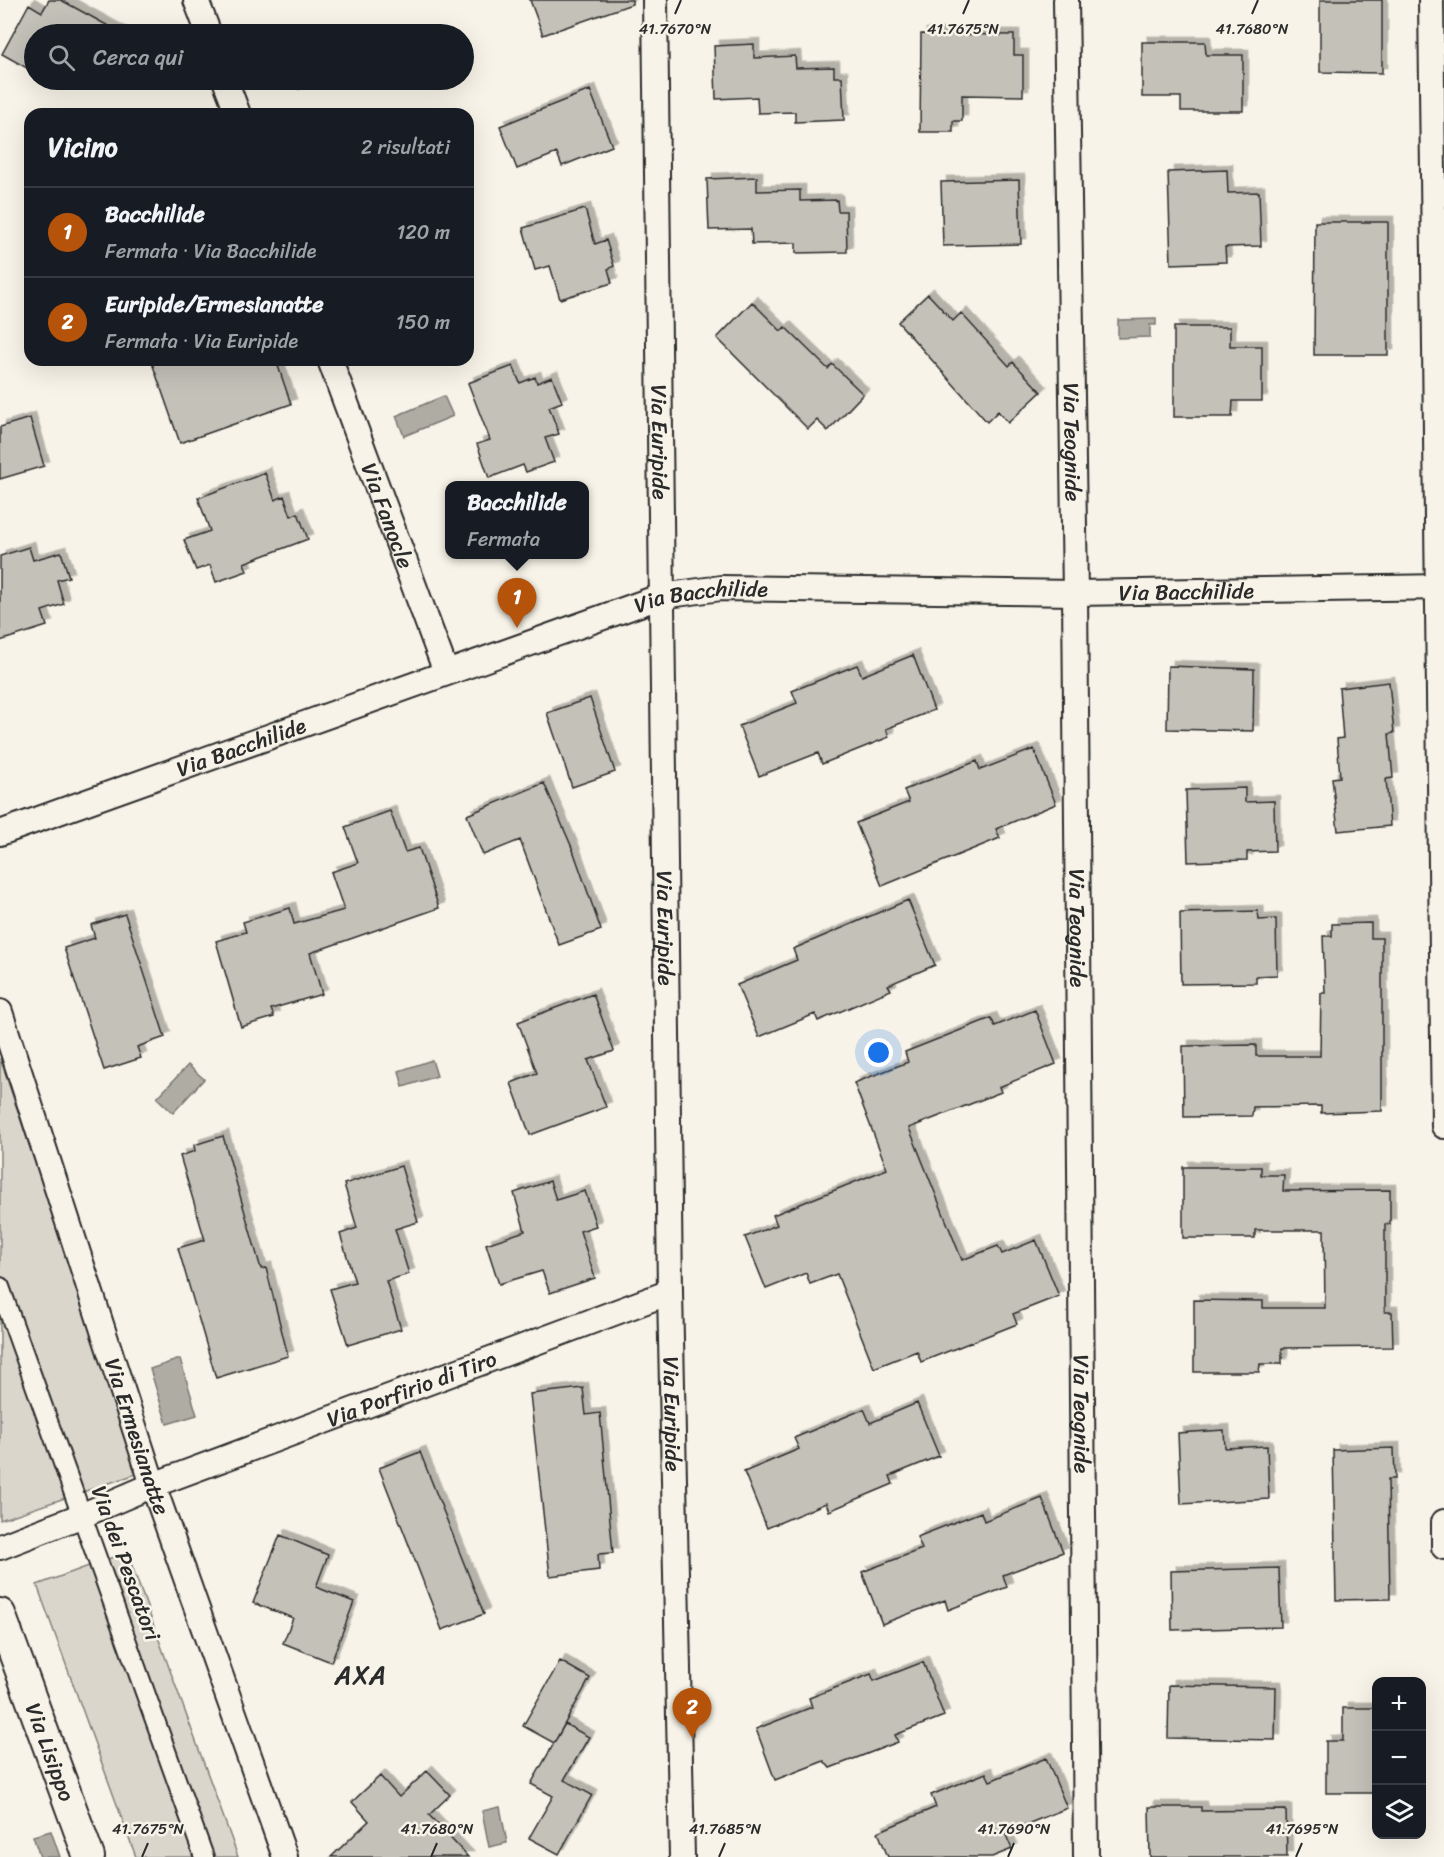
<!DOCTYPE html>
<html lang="it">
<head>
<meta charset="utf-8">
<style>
  body { margin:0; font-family:Sriracha,sans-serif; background:#20242c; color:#f1f3f6 }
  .controls { position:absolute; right:18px; bottom:18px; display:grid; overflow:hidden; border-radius:12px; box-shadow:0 6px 24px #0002 }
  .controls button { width:54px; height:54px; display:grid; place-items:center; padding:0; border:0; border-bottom:2px solid #363941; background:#171b24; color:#f1f3f6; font:30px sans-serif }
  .you { position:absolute; left:879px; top:1053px; width:21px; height:21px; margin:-15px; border:4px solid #fff; border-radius:50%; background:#1a73e8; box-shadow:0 0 0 9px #1a73e833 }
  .badge { display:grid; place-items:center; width:39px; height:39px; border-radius:50%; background:#b45309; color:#fff; font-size:20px; font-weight:700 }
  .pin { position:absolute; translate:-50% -50px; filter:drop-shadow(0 2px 3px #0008) }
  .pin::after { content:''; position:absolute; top:32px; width:21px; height:18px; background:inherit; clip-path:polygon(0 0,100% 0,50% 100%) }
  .popup { position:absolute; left:445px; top:481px; width:144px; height:78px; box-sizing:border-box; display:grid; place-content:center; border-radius:12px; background:#171b24; filter:drop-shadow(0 2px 4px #0005); font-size:20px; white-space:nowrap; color:#9ea1a6 }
  .popup b { font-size:22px; color:#f1f3f6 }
  .popup::after { content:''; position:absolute; left:50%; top:100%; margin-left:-12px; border:12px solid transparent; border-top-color:#171b24 }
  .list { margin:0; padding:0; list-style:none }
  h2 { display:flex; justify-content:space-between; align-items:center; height:78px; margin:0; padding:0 24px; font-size:26px }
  h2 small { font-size:20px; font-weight:400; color:#9ea1a6 }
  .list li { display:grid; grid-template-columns:39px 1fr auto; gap:18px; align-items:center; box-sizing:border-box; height:90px; padding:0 24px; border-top:2px solid #363941 }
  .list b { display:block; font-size:22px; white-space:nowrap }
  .list p { margin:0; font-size:20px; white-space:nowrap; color:#9ea1a6 }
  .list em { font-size:20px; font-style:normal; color:#9ea1a6 }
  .icon { flex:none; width:33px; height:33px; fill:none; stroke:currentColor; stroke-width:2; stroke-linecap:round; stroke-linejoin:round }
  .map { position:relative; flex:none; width:1444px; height:1857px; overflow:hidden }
  .search { position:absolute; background:#171b24; box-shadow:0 6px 24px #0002; left:24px; top:24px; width:450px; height:66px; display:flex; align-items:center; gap:15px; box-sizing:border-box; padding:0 21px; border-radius:33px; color:#9ea1a6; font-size:22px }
  .panel { position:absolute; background:#171b24; box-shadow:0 6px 24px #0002; left:24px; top:108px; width:450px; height:258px; border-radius:18px }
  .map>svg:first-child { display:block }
  .green { fill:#dad6cc; stroke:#82807c; stroke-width:1.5 }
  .water { fill:#afaca4; stroke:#7a7874; stroke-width:1.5 }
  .building { fill:#c4c1b9; stroke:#2b2b2b; stroke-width:1.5; filter:url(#shadow) }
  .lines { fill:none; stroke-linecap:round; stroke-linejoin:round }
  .pedestrian-casing { stroke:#2b2b2b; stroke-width:22 }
  .minor-casing { stroke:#2b2b2b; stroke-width:28 }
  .tertiary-casing { stroke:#2b2b2b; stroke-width:34 }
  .pedestrian { stroke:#f7f3e8; stroke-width:18 }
  .minor { stroke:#f7f3e8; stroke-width:24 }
  .tertiary { stroke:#f7f3e8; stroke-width:30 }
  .ticks { fill:none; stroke:#2b2b2b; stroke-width:2 }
  .labels { text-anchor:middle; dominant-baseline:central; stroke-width:5; stroke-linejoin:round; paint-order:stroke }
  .street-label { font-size:22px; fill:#2b2b2b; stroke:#f7f3e8 }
  .quarter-label { font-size:26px; letter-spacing:1.5px; fill:#2b2b2b; stroke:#f7f3e8 }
  .ticks-label { font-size:15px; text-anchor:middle; fill:#2b2b2b; stroke:#f7f3e8; stroke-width:5; stroke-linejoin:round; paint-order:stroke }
</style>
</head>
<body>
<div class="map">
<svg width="1444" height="1857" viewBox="0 0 1444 1857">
  <defs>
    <filter id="shadow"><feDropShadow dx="5.5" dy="-5.5" stdDeviation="0" flood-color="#0004"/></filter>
  </defs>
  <rect width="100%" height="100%" fill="#f7f3e8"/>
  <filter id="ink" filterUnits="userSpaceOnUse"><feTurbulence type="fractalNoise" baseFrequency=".0167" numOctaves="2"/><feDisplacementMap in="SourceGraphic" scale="12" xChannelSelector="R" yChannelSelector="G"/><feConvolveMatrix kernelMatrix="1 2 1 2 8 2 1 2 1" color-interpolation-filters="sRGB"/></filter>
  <g filter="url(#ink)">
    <path class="green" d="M 0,1058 L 139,1473 L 0,1520 Z
      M 127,1552 L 238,1857 L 136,1857 L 37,1585 Z"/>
    <path class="water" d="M 1156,319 L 1156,325 L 1150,325 L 1150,337 L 1118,338 L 1118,320 Z
      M 444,396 L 453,416 L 404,436 L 396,416 Z
      M 432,1060 L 437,1076 L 403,1087 L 399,1071 Z
      M 188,1065 L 204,1079 L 173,1113 L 157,1098 Z
      M 180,1359 L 197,1415 L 167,1424 L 150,1369 Z
      M 500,1807 L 507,1843 L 489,1847 L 482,1811 Z
      M 51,1831 L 60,1857 L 40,1857 L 33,1836 Z"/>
    <path class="building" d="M 49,0 L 61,0 L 123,34 L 34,34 L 34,72 L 2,54 L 29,4 L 42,12 Z
      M 530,0 L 632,0 L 632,4 L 543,35 Z
      M 1320,0 L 1382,0 L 1382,73 L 1320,72 Z
      M 921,34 L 1014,35 L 1014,55 L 1023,55 L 1023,96 L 962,95 L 962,121 L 953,121 L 953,132 L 920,132 Z
      M 1142,42 L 1205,42 L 1206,55 L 1243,55 L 1243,111 L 1181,111 L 1181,97 L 1142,97 Z
      M 754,44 L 754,58 L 795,56 L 796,68 L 834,67 L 834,77 L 842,77 L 844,120 L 795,122 L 795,112 L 758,113 L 757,97 L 716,99 L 714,46 Z
      M 296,80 L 323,80 L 299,89 Z
      M 590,90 L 612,146 L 562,166 L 557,153 L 517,169 L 500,126 Z
      M 1227,170 L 1228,193 L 1259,192 L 1261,246 L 1225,247 L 1226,262 L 1171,264 L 1168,172 Z
      M 757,177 L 757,191 L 800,190 L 800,201 L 837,200 L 838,211 L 846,211 L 847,252 L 796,253 L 796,243 L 752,244 L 751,229 L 709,230 L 707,179 Z
      M 1019,180 L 1021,244 L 943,246 L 941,182 Z
      M 585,209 L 595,244 L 606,240 L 614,266 L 608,269 L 612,283 L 560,299 L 550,266 L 535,270 L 523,228 Z
      M 1315,222 L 1388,222 L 1388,355 L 1314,355 Z
      M 928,294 L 953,321 L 961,313 L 1009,366 L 1013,362 L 1041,392 L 1008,423 L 998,411 L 987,422 L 898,322 Z
      M 752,302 L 781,331 L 785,327 L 828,369 L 832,364 L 863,394 L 828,431 L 817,420 L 808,429 L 717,338 Z
      M 1174,327 L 1230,327 L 1230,346 L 1262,346 L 1262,401 L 1233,401 L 1232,417 L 1174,417 Z
      M 151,360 L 276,360 L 291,404 L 180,443 Z
      M 513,366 L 520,383 L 535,377 L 537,383 L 552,377 L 562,402 L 549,407 L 559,434 L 545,438 L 554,462 L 526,472 L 523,465 L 489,478 L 477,444 L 490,440 L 468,383 Z
      M 30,418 L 44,466 L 0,479 L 0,427 Z
      M 265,473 L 275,500 L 284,496 L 291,516 L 298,513 L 308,539 L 244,563 L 247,571 L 216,582 L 210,565 L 196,570 L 184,540 L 210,531 L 198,498 Z
      M 29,547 L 33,560 L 61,552 L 69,577 L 57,580 L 64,604 L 42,611 L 47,626 L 0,641 L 0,556 Z
      M 913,655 L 934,710 L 886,729 L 889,737 L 822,764 L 818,753 L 759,776 L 739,726 L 797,703 L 792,691 L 857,665 L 862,676 Z
      M 1168,666 L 1254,669 L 1253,731 L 1167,729 Z
      M 1389,682 L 1394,733 L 1389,734 L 1393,778 L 1386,779 L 1390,826 L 1338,831 L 1332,778 L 1340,777 L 1337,739 L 1343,738 L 1339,688 Z
      M 590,698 L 615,772 L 572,787 L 547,713 Z
      M 1034,749 L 1056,804 L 996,829 L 1000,838 L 882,886 L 856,823 L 909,802 L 904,790 L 977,761 L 980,770 Z
      M 544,783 L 573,850 L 601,930 L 559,945 L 520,840 L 483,855 L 467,815 Z
      M 1245,788 L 1245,802 L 1274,801 L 1275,851 L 1247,852 L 1247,860 L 1188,862 L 1186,790 Z
      M 390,811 L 405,852 L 419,848 L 439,908 L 310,953 L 322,994 L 271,1009 L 274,1017 L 241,1027 L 216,941 L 246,932 L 243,922 L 290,908 L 294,924 L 344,910 L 331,872 L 358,863 L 345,827 Z
      M 908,900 L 935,965 L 888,985 L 891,990 L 818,1021 L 815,1014 L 759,1037 L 737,985 L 797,960 L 793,949 Z
      M 1258,911 L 1259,920 L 1276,919 L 1277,975 L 1256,976 L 1256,983 L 1181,984 L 1180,913 Z
      M 125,914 L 165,1037 L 137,1047 L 141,1058 L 104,1070 L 64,948 L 95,938 L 91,925 Z
      M 1371,923 L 1371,938 L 1382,938 L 1382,1111 L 1321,1113 L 1321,1106 L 1253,1107 L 1252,1116 L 1184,1117 L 1183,1046 L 1256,1045 L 1256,1056 L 1320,1056 L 1321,993 L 1325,993 L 1323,936 L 1332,936 L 1332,924 Z
      M 593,994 L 614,1051 L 588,1060 L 606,1107 L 530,1135 L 511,1083 L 537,1073 L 518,1022 Z
      M 1035,1010 L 1056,1064 L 999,1087 L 1001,1092 L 909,1128 L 962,1260 L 998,1246 L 1002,1254 L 1036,1240 L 1059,1296 L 1013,1314 L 1017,1324 L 921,1362 L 917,1351 L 874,1368 L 837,1274 L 810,1284 L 806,1273 L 766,1289 L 745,1237 L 777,1225 L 773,1215 L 887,1169 L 854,1083 L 908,1062 L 905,1052 L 991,1018 L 995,1026 Z
      M 223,1136 L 261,1269 L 266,1268 L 288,1356 L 216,1378 L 178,1248 L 205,1240 L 180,1156 L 195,1151 L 194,1145 Z
      M 401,1166 L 418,1222 L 395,1229 L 409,1274 L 386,1281 L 401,1329 L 348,1345 L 330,1289 L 355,1282 L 340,1234 L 357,1228 L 344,1184 Z
      M 1183,1167 L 1261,1167 L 1261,1175 L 1284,1175 L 1283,1191 L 1390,1190 L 1390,1224 L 1385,1224 L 1385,1312 L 1392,1312 L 1393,1347 L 1282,1348 L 1282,1364 L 1260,1364 L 1259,1372 L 1194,1372 L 1194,1300 L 1263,1301 L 1263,1308 L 1325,1308 L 1324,1230 L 1255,1230 L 1255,1238 L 1183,1238 Z
      M 550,1181 L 556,1200 L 585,1191 L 596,1226 L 580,1231 L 595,1278 L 550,1293 L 542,1271 L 499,1284 L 486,1244 L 525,1231 L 514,1193 Z
      M 583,1388 L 586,1415 L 600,1413 L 613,1553 L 598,1554 L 599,1570 L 550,1576 L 530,1394 Z
      M 917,1403 L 939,1456 L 890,1476 L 893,1484 L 829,1511 L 826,1503 L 767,1528 L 744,1472 L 799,1449 L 794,1438 L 864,1409 L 870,1423 Z
      M 1224,1430 L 1225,1448 L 1267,1446 L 1269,1499 L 1181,1504 L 1178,1433 Z
      M 1394,1448 L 1395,1479 L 1388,1479 L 1390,1599 L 1336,1600 L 1333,1450 Z
      M 420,1452 L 484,1614 L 442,1630 L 379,1468 Z
      M 1042,1498 L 1063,1552 L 1003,1575 L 1007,1587 L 948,1610 L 945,1600 L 882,1624 L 862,1572 L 922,1549 L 917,1537 L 981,1512 L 984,1521 Z
      M 280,1535 L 328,1555 L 316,1587 L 354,1602 L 331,1662 L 283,1643 L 293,1618 L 253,1603 Z
      M 1279,1568 L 1281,1627 L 1172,1630 L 1171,1571 Z
      M 560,1661 L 590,1678 L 554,1743 L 523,1726 Z
      M 923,1662 L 944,1716 L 895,1735 L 898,1742 L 830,1768 L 824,1761 L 775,1780 L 756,1729 L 812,1707 L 809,1698 L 871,1674 L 874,1681 Z
      M 1169,1685 L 1276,1687 L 1275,1740 L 1168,1738 Z
      M 1343,1708 L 1377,1708 L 1377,1793 L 1326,1793 L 1326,1741 L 1343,1741 Z
      M 565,1724 L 589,1737 L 564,1780 L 592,1795 L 559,1854 L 529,1838 L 553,1796 L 531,1784 Z
      M 1046,1758 L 1067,1808 L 1005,1833 L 1012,1849 L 992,1857 L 888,1857 L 878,1832 L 936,1807 L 931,1795 L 986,1773 L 990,1781 Z
      M 427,1771 L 450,1795 L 429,1815 L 468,1857 L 331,1857 L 369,1821 L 352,1802 L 380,1776 L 399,1797 Z
      M 1149,1807 L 1201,1807 L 1201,1811 L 1286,1810 L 1287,1857 L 1150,1857 Z"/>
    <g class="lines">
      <g class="pedestrian-casing">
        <path id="pedestrian" d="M 0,1287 L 204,1857"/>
      </g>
      <g class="minor-casing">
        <g id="minor">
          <path d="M 196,0 L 209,34"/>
          <path id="s1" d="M 655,0 L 670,1292 L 682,1857"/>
          <path id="s2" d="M 1066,0 L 1075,593 L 1086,1857"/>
          <path d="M 1431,0 L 1444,1126"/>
          <path d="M 225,80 L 238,114"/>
          <path id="s3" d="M 330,360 L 446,672"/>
          <path id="s4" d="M 0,833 L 662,596 L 721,588 L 1075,593 L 1444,587"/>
          <path id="s5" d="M 0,1012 L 153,1485 L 285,1857"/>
          <path d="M 1444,1522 L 1444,1547"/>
          <path id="s6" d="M 0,1547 L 83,1515 L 153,1485 L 670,1292"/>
        </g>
      </g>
      <g class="tertiary-casing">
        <g id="tertiary">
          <path id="s7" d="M 0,1614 L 89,1857"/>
        </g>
      </g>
      <use href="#pedestrian" class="pedestrian"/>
      <use href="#minor" class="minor"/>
      <use href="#tertiary" class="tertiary"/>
    </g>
  </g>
  <path class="ticks" d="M 675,14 L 681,0M 963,14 L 969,0M 1252,14 L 1258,0M 142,1857 L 148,1843M 431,1857 L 437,1843M 719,1857 L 725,1843M 1008,1857 L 1014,1843M 1296,1857 L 1302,1843"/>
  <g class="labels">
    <g class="street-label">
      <text stroke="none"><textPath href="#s1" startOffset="442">Via Euripide</textPath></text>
      <text stroke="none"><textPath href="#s2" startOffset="442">Via Teognide</textPath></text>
      <text stroke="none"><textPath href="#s3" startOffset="166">Via Fanocle</textPath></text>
      <text stroke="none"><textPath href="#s4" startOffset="1228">Via Bacchilide</textPath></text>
      <text stroke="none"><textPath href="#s4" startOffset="742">Via Bacchilide</textPath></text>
      <text stroke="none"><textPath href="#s4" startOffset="256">Via Bacchilide</textPath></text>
      <text stroke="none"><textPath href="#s2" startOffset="928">Via Teognide</textPath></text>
      <text stroke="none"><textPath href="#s1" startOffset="928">Via Euripide</textPath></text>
      <text stroke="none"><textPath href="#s6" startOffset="441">Via Porfirio di Tiro</textPath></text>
      <text stroke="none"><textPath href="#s1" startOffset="1414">Via Euripide</textPath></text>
      <text stroke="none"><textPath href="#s2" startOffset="1414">Via Teognide</textPath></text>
      <text stroke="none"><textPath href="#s5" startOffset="446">Via Ermesianatte</textPath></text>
      <text transform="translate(126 1563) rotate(70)">Via dei Pescatori</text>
      <text stroke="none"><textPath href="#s7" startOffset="147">Via Lisippo</textPath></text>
    </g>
    <g class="quarter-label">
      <text x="361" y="1675">AXA</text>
    </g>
  </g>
  <g class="ticks-label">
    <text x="675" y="34">41.7670°N</text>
    <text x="963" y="34">41.7675°N</text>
    <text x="1252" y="34">41.7680°N</text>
    <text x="148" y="1834">41.7675°N</text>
    <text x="437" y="1834">41.7680°N</text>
    <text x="725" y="1834">41.7685°N</text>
    <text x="1014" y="1834">41.7690°N</text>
    <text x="1302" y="1834">41.7695°N</text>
  </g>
</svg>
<div class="controls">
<button>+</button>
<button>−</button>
<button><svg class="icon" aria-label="layers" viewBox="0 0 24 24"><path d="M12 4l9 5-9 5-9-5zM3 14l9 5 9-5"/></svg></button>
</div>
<div class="you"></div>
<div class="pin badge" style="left:517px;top:628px">1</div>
<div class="popup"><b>Bacchilide</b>Fermata</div>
<div class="pin badge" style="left:692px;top:1738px">2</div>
<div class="search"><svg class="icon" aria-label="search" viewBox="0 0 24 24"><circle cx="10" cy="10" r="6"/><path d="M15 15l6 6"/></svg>Cerca qui</div>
<section class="panel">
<h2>Vicino<small>2 risultati</small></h2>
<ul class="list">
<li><span class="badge">1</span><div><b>Bacchilide</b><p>Fermata · Via Bacchilide</p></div><em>120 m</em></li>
<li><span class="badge">2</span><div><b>Euripide/Ermesianatte</b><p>Fermata · Via Euripide</p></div><em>150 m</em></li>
</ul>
</section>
</div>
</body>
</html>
